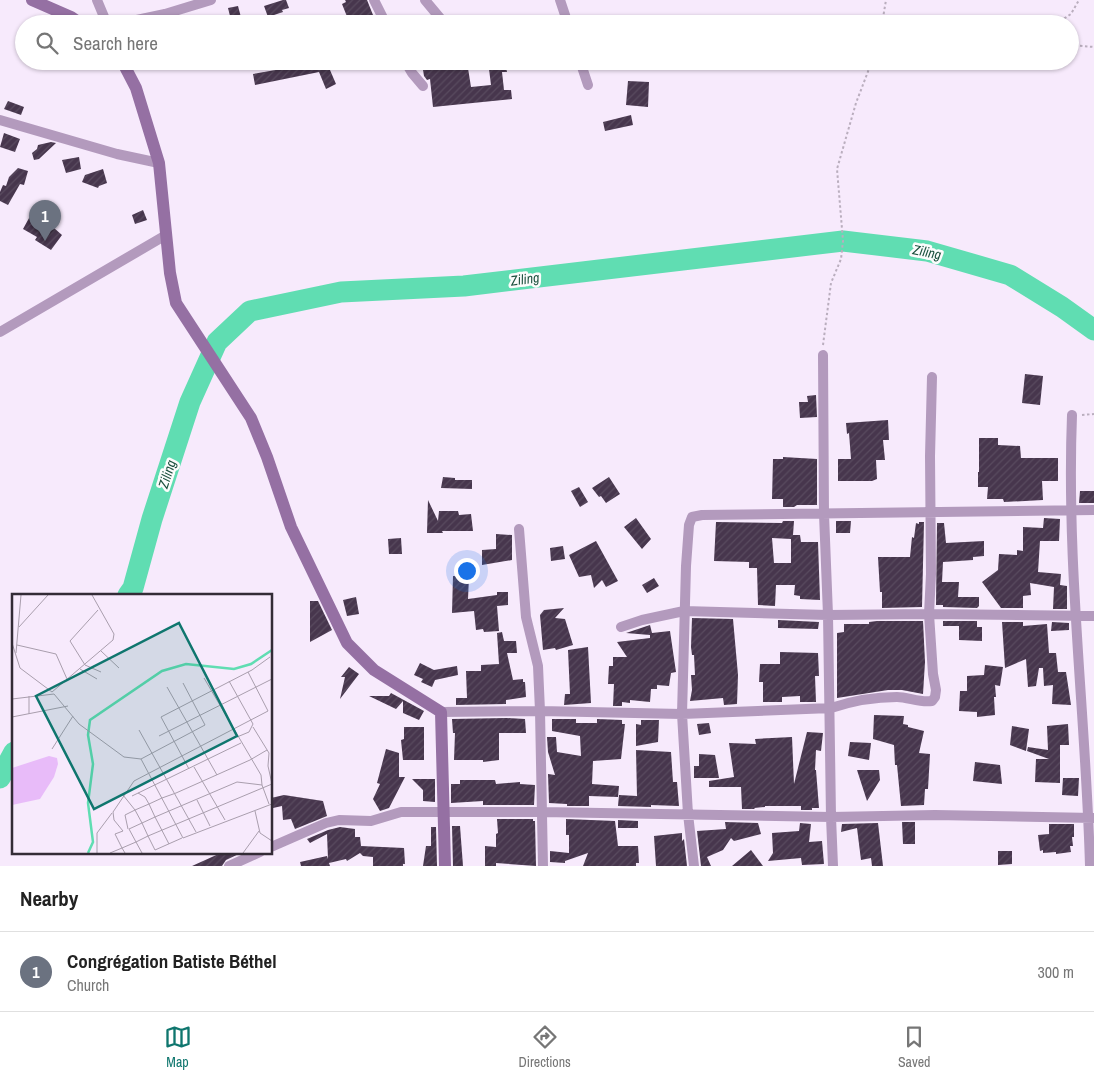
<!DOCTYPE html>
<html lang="en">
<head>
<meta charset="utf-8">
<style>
  body { margin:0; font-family:"Archivo Narrow",sans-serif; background:#f2f2f2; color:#222 }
  .you { position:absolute; left:466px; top:570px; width:18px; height:18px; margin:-12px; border:4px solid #fff; border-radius:50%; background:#1a73e8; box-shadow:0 0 0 8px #1a73e833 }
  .badge { display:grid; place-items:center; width:32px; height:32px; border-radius:50%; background:#0f766e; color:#fff; font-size:16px; font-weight:700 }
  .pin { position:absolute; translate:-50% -41px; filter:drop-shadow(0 1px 2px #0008) }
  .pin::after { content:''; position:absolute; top:26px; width:18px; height:15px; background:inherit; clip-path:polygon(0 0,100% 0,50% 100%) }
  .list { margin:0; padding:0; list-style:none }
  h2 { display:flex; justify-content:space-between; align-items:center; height:65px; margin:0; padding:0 20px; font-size:21px }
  h2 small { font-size:16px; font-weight:400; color:#767676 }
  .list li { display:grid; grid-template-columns:32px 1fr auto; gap:15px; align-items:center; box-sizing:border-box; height:80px; padding:0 20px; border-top:1px solid #e0e0e0 }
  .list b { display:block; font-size:19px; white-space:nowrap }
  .list p { margin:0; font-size:16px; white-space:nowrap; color:#767676 }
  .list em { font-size:16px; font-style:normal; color:#767676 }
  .icon { flex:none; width:28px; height:28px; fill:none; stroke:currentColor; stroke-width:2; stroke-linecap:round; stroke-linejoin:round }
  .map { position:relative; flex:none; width:1094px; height:866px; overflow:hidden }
  .search { position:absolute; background:#fff; box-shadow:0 1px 4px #0004; left:15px; right:15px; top:15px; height:55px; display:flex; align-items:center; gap:12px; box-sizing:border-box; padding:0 18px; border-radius:28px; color:#767676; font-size:19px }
  .sheet { height:145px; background:#fff }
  nav { display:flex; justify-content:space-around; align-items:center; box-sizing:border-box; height:70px; border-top:1px solid #e0e0e0; background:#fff; font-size:14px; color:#767676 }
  nav a { display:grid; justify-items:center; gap:2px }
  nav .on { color:#0f766e }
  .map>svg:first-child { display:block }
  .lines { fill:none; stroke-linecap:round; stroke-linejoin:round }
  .river { stroke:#60ddb2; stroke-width:21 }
  .building { fill:url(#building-hatch); fill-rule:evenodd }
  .path { stroke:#baaebe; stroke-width:2; stroke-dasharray:2.5 2.5; stroke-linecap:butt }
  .minor { stroke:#b39abd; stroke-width:10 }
  .secondary { stroke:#9570a3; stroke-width:12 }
  .labels { text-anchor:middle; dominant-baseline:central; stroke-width:5; stroke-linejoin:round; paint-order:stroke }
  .water-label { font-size:14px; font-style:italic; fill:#1d513f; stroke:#fcfcfc }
  .inset-river { fill:none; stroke:#60ddb2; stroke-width:2.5 }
  .inset-road { fill:none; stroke:#a99ead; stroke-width:1 }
  .view { fill:#0f766e; fill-opacity:0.15; stroke:#0f766e; stroke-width:2.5 }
  .inset-edge { fill:none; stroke:#332b36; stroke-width:2.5 }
</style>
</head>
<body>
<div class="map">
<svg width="1094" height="866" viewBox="0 0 1094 866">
  <defs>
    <pattern id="building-hatch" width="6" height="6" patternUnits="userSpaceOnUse" patternTransform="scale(1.25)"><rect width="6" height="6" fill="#47364d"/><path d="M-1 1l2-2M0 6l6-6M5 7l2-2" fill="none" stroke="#594b5f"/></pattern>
  </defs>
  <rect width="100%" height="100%" fill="#f7eafc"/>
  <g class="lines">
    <path class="river" d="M 128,595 L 133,588 L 152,519 L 190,402 L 217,342 L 250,311 L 341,292 L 464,286 L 843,241 L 927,251 L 1010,275 L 1062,307 L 1094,330
      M 0,778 L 14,752"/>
  </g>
  <path class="building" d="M 283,0 L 286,0 L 289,8 L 282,10 L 283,12 L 268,17 L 264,6 Z
    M 345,0 L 367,0 L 373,15 L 350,24 L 342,4 L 346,2 Z
    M 238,6 L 242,21 L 232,24 L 228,8 Z
    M 327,61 L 349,61 L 330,70 L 336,84 L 326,89 L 319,72 L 255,85 L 253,74 Z
    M 488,61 L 505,61 L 507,72 L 502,72 L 504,90 L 511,90 L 512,99 L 433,107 L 430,79 L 427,80 L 424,76 L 423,70 L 467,62 L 471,87 L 491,85 Z
    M 628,81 L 649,82 L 648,107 L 626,105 Z
    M 8,101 L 24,107 L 21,115 L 4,109 Z
    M 631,115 L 633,125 L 605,131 L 603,122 Z
    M 4,133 L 20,139 L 15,152 L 0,147 Z
    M 51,142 L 56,143 L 39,159 L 34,160 L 32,153 L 37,149 L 38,145 Z
    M 79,157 L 81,169 L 66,173 L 62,160 Z
    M 18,168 L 28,171 L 24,185 L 20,184 L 8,205 L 0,201 L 0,192 L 3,185 L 6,186 L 9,177 Z
    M 103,169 L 107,183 L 99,186 L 98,188 L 82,182 L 85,175 Z
    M 34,209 L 48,218 L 46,221 L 62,235 L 51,250 L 35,240 L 37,237 L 23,229 Z
    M 143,210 L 147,220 L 135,224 L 132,215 Z
    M 1025,374 L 1043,376 L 1040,405 L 1022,403 Z
    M 816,395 L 817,417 L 800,418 L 799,402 L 808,402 L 807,396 Z
    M 888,420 L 889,440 L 883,440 L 885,460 L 876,460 L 877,479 L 872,481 L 838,481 L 838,459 L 851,459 L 849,433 L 847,434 L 846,423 Z
    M 979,438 L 998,438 L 998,445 L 1020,446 L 1021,458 L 1058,458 L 1058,481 L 1042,481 L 1043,500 L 1004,502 L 1003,499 L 987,499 L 988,487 L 978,487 L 978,472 L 979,472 Z
    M 783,457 L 817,459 L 817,505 L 797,505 L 794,507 L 783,507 L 783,499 L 772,499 L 773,459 L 783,459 Z
    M 443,477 L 455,478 L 455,480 L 472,480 L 472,489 L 441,488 Z
    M 609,477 L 620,494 L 606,503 L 601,496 L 599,497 L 592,488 Z
    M 579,487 L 588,502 L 580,507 L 571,491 Z
    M 1080,491 L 1094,491 L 1094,503 L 1079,503 Z
    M 428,500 L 438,521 L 439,511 L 458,511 L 459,515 L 471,514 L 473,531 L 442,531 L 443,533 L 427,533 Z
    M 636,518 L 651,539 L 642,549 L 624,527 Z
    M 1044,518 L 1060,519 L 1059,541 L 1040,541 L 1038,572 L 1061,574 L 1060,585 L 1067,586 L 1067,609 L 1053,609 L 1054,587 L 1030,583 L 1031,595 L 1023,596 L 1023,608 L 1001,608 L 982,582 L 998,570 L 999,554 L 1017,555 L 1017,550 L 1023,551 L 1023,527 L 1043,528 Z
    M 783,521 L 794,521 L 793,535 L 800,535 L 801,542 L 818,542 L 820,600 L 800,599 L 800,596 L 794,595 L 795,585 L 776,585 L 775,606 L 758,605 L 757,568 L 749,568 L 749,562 L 714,561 L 716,522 L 782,523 ZM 772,538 L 791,539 L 791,563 L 774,563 Z
    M 836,521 L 851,521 L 850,533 L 836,533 Z
    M 919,522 L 924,522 L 922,607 L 882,608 L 882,592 L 880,592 L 878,557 L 910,557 L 912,537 L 914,538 L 916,523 L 919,524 Z
    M 937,523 L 944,523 L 946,543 L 984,541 L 984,556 L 973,557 L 973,560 L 943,562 L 942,582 L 959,582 L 958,597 L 979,597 L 979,606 L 977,608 L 943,607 L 943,605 L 936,605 Z
    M 496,534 L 512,535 L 512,560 L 482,565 L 482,550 L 496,549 Z
    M 401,538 L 402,554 L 389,554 L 388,539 Z
    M 596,541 L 618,581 L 606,587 L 602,580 L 594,588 L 591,575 L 579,577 L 569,555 Z
    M 563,546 L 565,559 L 551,561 L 550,548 Z
    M 453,576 L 469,577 L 468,599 L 497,595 L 497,592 L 508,592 L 508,605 L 497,606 L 499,631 L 484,632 L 483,629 L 476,630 L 474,611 L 452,613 Z
    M 654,578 L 659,586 L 647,593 L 642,585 Z
    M 356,597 L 359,614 L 347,616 L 343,600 Z
    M 310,601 L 318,601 L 332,630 L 310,642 Z
    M 564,608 L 555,618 L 565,619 L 573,645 L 556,650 L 555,648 L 543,650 L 540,615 L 544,610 Z
    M 692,618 L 733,619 L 738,675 L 737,704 L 724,705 L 723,698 L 690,701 L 692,690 L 691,675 L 695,675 L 694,655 L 692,655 L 691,647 Z
    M 778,620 L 819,622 L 818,629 L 778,628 Z
    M 877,621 L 923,621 L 925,662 L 923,694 L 902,690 L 888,690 L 837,698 L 837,633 L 844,632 L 844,624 L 869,624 L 869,622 Z
    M 943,621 L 977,621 L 977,627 L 982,627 L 982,641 L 959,640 L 959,626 L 943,626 Z
    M 1002,622 L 1023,622 L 1023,626 L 1047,624 L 1049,653 L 1056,653 L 1058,672 L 1066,672 L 1071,705 L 1052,704 L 1053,685 L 1044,686 L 1043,668 L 1039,668 L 1036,686 L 1028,687 L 1026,659 L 1005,668 Z
    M 1052,622 L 1069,623 L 1069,630 L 1051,631 Z
    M 650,625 L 652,633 L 670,631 L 676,672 L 671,673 L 669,686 L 657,685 L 657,689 L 651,689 L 650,702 L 630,700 L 630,703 L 622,702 L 622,706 L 613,706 L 614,684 L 608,684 L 609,666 L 613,666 L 613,657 L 627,657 L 617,642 L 650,638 L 650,635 L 626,633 Z
    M 502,632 L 504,641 L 516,641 L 517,653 L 507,653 L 513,680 L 523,679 L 523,682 L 525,682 L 526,697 L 506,700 L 506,704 L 456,705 L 456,698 L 467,698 L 466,671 L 481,671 L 481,665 L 499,664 L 497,633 Z
    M 588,647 L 591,703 L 564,705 L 565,694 L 570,694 L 568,650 Z
    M 780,652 L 818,653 L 819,676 L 815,676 L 816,702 L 800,702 L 800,696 L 782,697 L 782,702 L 763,702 L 763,682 L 759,682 L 760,664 L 780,664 Z
    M 420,663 L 434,670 L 457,666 L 458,675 L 435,680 L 432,687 L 421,682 L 423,679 L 414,675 Z
    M 985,665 L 1003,667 L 1000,686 L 995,685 L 996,697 L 994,697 L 995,715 L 977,717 L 977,712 L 959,711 L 960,691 L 967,691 L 967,676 L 984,675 Z
    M 349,667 L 359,674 L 340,699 L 345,677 L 341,677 Z
    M 391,693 L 424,711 L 419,720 L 403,713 L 403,701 L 396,709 L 369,696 L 389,696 Z
    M 874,715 L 904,716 L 903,724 L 908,725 L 908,727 L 924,731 L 919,753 L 930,754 L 928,789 L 925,789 L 924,805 L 901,806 L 897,765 L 895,765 L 894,745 L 873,739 Z
    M 506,718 L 525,719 L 526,733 L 499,733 L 499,760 L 483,762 L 483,760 L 454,760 L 455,733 L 453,733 L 452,719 Z
    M 552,719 L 576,719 L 576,723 L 597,723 L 597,719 L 622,720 L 622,724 L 625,724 L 621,759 L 593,761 L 592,784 L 619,786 L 618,797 L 589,796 L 589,806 L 567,806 L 567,804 L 549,803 L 548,774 L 555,775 L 548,752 L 547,737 L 556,737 L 557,752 L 581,756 L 580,736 L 552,731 Z
    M 641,720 L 659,720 L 658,742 L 636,746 L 636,724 L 641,725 Z
    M 709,723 L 711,733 L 699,735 L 697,724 Z
    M 1068,724 L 1069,745 L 1060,745 L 1060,783 L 1035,782 L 1036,759 L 1049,759 L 1027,751 L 1028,747 L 1048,750 L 1047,726 Z
    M 1012,726 L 1029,729 L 1026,751 L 1010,745 Z
    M 404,727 L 424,727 L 424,760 L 403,760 L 401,740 L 404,739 Z
    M 807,732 L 823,733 L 821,751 L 816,750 L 815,770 L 816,770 L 819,808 L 812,808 L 812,810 L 801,810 L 801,806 L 765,806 L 765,807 L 754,808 L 755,809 L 742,809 L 741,787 L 709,787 L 709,781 L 734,777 L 729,743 L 756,744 L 755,739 L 792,737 L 794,784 Z
    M 850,742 L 871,743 L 869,760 L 848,756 Z
    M 386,749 L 399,753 L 399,777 L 405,777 L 389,808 L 380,811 L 373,799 L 380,784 L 377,783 Z
    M 636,750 L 671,752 L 673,782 L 677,782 L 679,806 L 651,805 L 651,807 L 618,806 L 619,795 L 637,796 Z
    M 699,754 L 715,755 L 719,778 L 694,778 L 694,766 L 699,766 Z
    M 975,762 L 1000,765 L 1002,784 L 973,781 Z
    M 857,770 L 879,770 L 880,780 L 867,801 Z
    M 1063,778 L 1079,778 L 1078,796 L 1062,795 Z
    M 412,779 L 435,779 L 435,802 L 423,801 L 423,790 Z
    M 460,780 L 495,780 L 496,784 L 520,782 L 520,784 L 535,785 L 534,805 L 483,805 L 483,801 L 451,803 L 451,784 L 460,784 Z
    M 284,795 L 323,801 L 327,816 L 295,829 L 291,819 L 283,820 L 282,806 L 273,808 L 271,798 Z
    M 497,819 L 533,819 L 533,821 L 535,821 L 536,866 L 496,863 L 496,866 L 485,866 L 485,846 L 496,847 L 496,834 L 498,833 Z
    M 566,819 L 615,821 L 618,846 L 638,846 L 639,863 L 636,863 L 636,866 L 583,866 L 588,853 L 565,861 L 565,863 L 550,862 L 550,851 L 569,853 L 569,835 L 566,835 Z
    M 618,820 L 638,821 L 638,828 L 618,828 Z
    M 725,822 L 758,823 L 761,834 L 734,841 L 731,838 L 723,850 L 707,857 L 711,866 L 701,866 L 697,831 L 726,829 Z
    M 902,822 L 915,822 L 915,844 L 903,844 Z
    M 800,823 L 811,824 L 809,842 L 822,841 L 824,864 L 802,865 L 801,858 L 768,861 L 773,853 L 772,833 L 799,831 Z
    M 878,823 L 883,866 L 872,866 L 871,858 L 861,860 L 857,828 L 841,832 L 842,824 Z
    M 1049,824 L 1074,824 L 1074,837 L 1072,837 L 1073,846 L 1070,846 L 1071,852 L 1056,854 L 1056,852 L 1043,853 L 1043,850 L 1040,851 L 1038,835 L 1049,834 Z
    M 452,826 L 460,826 L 463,866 L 453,866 Z
    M 340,827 L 355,829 L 355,837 L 360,837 L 361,846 L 404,848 L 405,864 L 403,864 L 403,866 L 373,866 L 373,857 L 363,856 L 360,853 L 347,861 L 346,859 L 329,863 L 330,866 L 301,866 L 300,862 L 327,856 L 328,859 L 327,834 L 310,843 L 307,839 L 328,830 Z
    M 431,827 L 436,827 L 437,866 L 423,866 L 426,846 L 431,846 Z
    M 682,833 L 682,841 L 684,839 L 687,866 L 656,866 L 654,836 Z
    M 751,850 L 763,866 L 732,866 Z
    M 998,851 L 1012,851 L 1012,864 L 998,865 Z
    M 223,852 L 243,852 L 226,860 L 222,866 L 192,866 Z"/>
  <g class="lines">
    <path class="path" d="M 882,24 L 886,0
      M 1056,24 L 1071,14 L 1079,0
      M 1070,45 L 1094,47
      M 823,345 L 831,283 L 841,259 L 843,241 L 837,169 L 856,103 L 872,61
      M 1082,415 L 1094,414"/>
    <path class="minor" d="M 97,0 L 107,24
      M 374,0 L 386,24
      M 425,0 L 445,24
      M 560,0 L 568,24
      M 118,24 L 165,14 L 211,0
      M 405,61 L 412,73 L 423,86
      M 580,61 L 588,85
      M 0,120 L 117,154 L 159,163
      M 0,332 L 166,235
      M 823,355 L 824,514 L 828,615 L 831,817 L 833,866
      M 1072,415 C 1066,566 1086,716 1090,866
      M 519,529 L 526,617 L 538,666 L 540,711 L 543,866
      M 621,627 L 642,620 L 684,611 L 828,615 L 929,614 L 1094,616
      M 441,712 L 540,711 L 682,714 L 831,708 C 852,701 874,697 897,697 C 908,697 920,703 932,701 L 935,697 L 936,690 L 933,674 L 929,614 L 931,574 L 930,456 L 932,377
      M 271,847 L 326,823 L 339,820 L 371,821 L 401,812 L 542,812 L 831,817 L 935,815 L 1094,818
      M 229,866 L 260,852
      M 694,866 L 688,814 L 682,714 L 686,566 L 689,525 L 692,517 L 702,515 L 1094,510"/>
    <path class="secondary" d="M 32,0 L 71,17 L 81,24
      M 122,61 L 136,88 L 159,163 L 170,273 L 176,303 L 251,418 L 267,457 L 291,527 L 347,643 L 374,670 L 441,712 L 445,866"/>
  </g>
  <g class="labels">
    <g class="water-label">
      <text transform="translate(927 252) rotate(12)">Ziling</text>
      <text transform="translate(525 279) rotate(-7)">Ziling</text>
      <text transform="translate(167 474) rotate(-72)">Ziling</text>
    </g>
  </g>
  <g transform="translate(12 594)">
    <rect width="260" height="260" fill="#f7eafc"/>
    <path d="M 37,162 L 45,164 L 46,170 L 42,183 L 28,205 L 0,211 L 0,174 Z" fill="#e8bbf9"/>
    <path class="inset-river" d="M 76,259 L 81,248 L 76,209 L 81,170 L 76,141 L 78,126 L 150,77 L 174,70 L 222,75 L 239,70 L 260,56"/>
    <path class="inset-road" d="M 86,16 L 58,47 L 73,71 L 89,78M 7,33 L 36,1M 0,49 L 8,74 L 40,98M 5,51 L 44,60 L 55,85M 89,57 L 107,74M 4,59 L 9,1M 68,75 L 85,85M 192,84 L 249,181 L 250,191M 217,87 L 241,130 L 237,138 L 225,143M 155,93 L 205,181M 40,98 L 101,46 L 102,40 L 80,1M 0,105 L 42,100 L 67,130 L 112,163 L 129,165 L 171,244 L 260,210M 17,120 L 17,102M 0,123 L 56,112M 241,133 L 257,159 L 256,172 L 260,190M 127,136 L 184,238M 147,142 L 260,85M 40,155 L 61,122M 129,165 L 193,131 L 171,89M 182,173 L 213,226M 177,175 L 149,123 L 240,76 L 258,63M 126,199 L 133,203 L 137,210 L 143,223 L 130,229 L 123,216 L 137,210 L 150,204 L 164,199 L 191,187 L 238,166 L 255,156M 111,201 L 123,216 L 113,221 L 116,235M 120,202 L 229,149M 185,206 L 198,232M 243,217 L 248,239 L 260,247M 111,237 L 102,226 L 101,218 L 122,187 L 256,117 L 236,78M 111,237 L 103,240 L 110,254 L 124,248 L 130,259M 170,244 L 143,256 L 136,242 L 130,229 L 117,235 L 124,248 L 136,242 L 260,190M 157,250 L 143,223 L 225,188 L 250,191 L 257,210M 85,259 L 85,239 L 100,219M 98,259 L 110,254 L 113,259M 231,259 L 247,237"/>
    <path class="view" d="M 167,29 L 225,142 L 82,215 L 24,102 Z"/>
    <rect width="260" height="260" class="inset-edge"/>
  </g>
</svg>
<div class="you"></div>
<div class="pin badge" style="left:45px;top:241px;background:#6b7280">1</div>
<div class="search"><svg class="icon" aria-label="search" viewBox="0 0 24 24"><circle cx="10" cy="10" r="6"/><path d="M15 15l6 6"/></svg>Search here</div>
</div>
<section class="sheet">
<h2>Nearby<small></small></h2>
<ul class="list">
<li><span class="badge" style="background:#6b7280">1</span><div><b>Congrégation Batiste Béthel</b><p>Church</p></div><em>300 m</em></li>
</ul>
</section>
<nav>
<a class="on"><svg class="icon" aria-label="map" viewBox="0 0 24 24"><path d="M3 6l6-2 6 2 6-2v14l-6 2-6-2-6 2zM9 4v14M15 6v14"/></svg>Map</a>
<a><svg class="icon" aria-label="directions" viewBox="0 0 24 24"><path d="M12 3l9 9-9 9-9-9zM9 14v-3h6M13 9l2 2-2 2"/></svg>Directions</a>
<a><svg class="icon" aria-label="saved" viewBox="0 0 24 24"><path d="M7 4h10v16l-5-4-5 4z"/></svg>Saved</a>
</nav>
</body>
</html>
